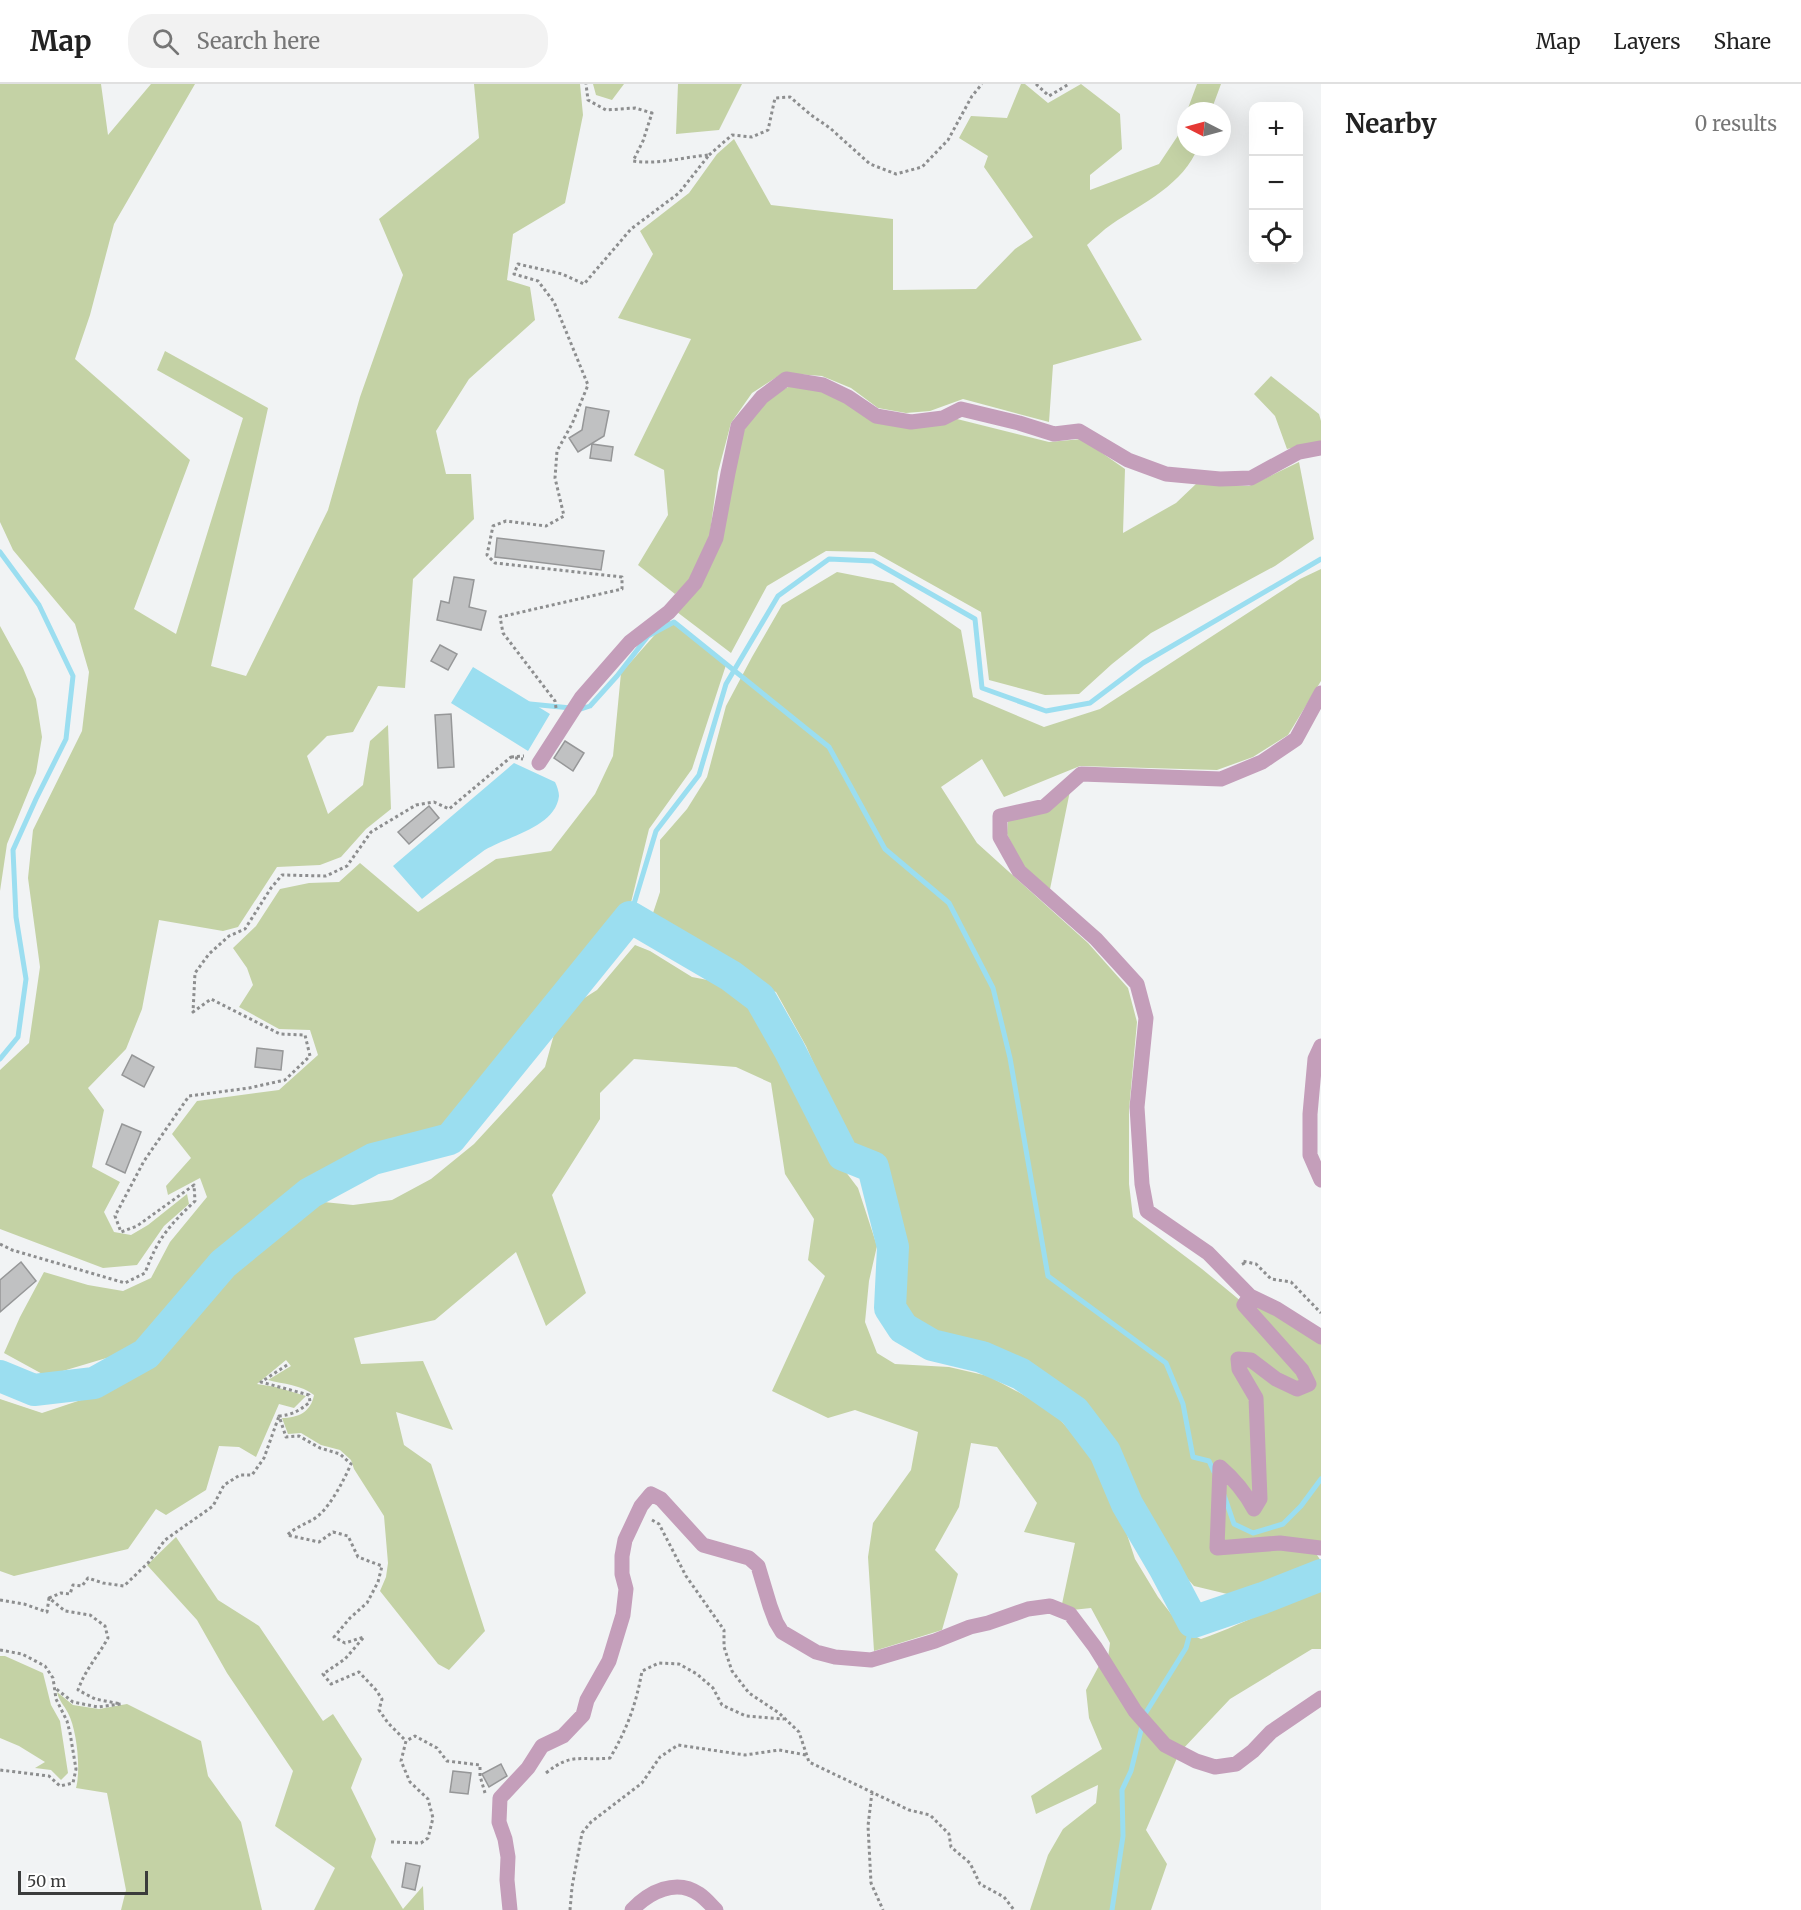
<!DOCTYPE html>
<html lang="en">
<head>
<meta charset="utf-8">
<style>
  body { margin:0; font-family:Merriweather,serif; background:#f2f2f2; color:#222 }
  .controls { position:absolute; right:18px; top:18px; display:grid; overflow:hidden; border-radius:12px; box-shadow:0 6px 24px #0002 }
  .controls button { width:54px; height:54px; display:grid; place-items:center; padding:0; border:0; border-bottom:2px solid #e0e0e0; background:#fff; color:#222; font:30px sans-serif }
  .compass { position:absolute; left:1177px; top:18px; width:54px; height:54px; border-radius:50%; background:#fff; box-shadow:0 6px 24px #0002; rotate:276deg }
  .scale { position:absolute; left:18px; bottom:15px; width:130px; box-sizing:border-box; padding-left:6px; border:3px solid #3b3c3c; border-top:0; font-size:16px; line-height:21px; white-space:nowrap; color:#3b3c3c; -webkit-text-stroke:4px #fff; paint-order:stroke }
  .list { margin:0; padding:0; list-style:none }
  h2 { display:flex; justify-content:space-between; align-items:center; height:78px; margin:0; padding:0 24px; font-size:26px }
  h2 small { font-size:20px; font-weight:400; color:#767676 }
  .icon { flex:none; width:33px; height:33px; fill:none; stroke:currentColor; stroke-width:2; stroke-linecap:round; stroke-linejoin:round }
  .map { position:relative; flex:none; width:1321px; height:1826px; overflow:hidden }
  header { display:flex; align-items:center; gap:36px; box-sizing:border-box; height:84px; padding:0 30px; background:#fff; border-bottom:2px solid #e0e0e0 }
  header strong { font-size:28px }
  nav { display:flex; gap:33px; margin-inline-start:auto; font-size:21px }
  .search { width:420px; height:54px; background:#f2f2f2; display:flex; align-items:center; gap:15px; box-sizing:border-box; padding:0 21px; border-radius:24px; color:#767676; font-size:22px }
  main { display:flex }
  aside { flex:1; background:#fff }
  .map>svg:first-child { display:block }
  .green { fill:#c4d2a5 }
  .water { fill:#9bdef0 }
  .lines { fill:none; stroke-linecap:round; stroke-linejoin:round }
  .stream { stroke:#9bdef0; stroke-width:5 }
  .river { stroke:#9bdef0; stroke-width:32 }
  .building { fill:#c0c1c2; stroke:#969798; stroke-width:1.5 }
  .path { stroke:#8d8e8f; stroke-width:3; stroke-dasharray:3 3; stroke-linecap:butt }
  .street { stroke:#c49eba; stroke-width:15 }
</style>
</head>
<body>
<header>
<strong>Map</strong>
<div class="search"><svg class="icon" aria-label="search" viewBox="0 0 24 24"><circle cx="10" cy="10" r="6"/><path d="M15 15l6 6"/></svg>Search here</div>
<nav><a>Map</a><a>Layers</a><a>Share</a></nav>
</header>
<main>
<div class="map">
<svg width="1321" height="1826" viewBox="0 0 1321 1826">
  <rect width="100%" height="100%" fill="#f1f3f4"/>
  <path class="green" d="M 0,0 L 101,0 L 108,51 L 151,0 L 195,0 L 114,140 L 90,231 L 75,275 L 190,376 L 134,525 L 176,550 L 243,334 L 157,286 L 165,267 L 268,324 L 211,582 L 246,592 L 328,426 L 360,313 L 403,191 L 379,135 L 479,54 L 474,0 L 580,0 L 583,31 L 565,119 L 513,150 L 507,196 L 530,203 L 535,236 L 469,295 L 436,347 L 446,390 L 471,390 L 474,435 L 413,495 L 405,604 L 378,602 L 353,648 L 327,652 L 307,672 L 328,730 L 363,701 L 370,657 L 388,641 L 391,725 L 366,745 L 341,773 L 320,781 L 277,783 L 238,843 L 223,847 L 159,836 L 142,925 L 126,965 L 88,1004 L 104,1026 L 92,1083 L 120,1098 L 104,1128 L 114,1148 L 131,1151 L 148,1141 L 187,1110 L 189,1120 L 164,1142 L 137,1181 L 103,1184 L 0,1145 L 0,986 L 29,959 L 40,883 L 28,794 L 33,746 L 82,647 L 89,588 L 75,540 L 13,466 L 0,438 Z
    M 593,0 L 624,0 L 612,16 L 596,11 Z
    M 678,0 L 742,0 L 719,46 L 676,50 Z
    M 1021,0 L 1025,0 L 1048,19 L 1081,0 L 1120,30 L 1122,65 L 1090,91 L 1090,106 L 1159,80 L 1179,50 L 1186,30 L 1186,63 L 1198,63 C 1184,100 1143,119 1112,140 C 1103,146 1095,154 1087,161 L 1142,256 L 1053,281 L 1049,338 L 963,315 L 930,327 L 906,329 L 878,324 L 851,304 L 822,292 L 783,289 L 752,309 L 731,339 L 718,388 L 709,457 L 688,498 L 675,510 L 638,481 L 668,431 L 664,386 L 634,371 L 691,255 L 618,234 L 653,170 L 640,147 L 689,109 L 717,70 L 734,55 L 771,121 L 893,135 L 893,206 L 976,205 L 1015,165 L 1033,153 L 984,83 L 988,72 L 959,54 L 971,32 L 1007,34 Z
    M 1197,0 L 1221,0 L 1211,27 L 1187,27 Z
    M 1271,292 L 1319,330 L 1321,337 L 1321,357 L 1287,365 L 1275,332 L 1254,310 Z
    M 790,302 L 824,306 L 877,337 L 957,335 L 1049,358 L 1082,355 L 1125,385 L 1123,449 L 1176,419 L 1197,399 L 1249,402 L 1299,378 L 1314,455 L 1275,482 L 1151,549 L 1112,580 L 1079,610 L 1045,611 L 989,596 L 981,528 L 874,468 L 826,467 L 767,502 L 731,569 L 677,528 L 702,499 L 744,341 L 769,313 Z
    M 1321,485 L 1321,597 L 1288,651 L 1253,673 L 1217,686 L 1080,682 L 1004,713 L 982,675 L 941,703 L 977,759 L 1088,859 L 1128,904 L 1137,938 L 1129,1026 L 1129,1100 L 1133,1133 L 1202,1185 L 1242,1218 L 1304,1297 L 1296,1300 L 1237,1271 L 1252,1312 L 1257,1413 L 1219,1378 L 1214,1467 L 1280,1464 L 1315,1468 L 1321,1477 L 1321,1486 L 1244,1514 L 1194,1502 L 1177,1483 L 1161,1458 L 1116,1361 L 1088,1327 L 1042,1286 L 940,1257 L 905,1242 L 898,1225 L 903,1175 L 873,1114 L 806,962 L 776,908 L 741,895 L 700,882 L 660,857 L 648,844 L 660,808 L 660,756 L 687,725 L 707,693 L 726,622 L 752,573 L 782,521 L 837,488 L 893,499 L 961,546 L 973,613 L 1044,643 L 1100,625 L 1300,495 Z
    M 668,536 L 726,581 L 692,685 L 649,745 L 624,847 L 443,1049 L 304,1103 L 215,1170 L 140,1264 L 46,1292 L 4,1269 L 20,1233 L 44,1188 L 88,1201 L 123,1207 L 151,1194 L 170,1158 L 207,1113 L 200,1094 L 168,1111 L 166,1102 L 191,1074 L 172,1050 L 197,1017 L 279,1006 L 318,971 L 310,946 L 279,945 L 239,923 L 253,901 L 247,884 L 233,864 L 256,842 L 280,805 L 309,799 L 339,798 L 360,779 L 418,828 L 496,775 L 551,767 L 595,710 L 613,672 L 621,589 Z
    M 0,542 L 23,584 L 36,615 L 42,653 L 36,689 L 7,760 L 0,807 Z
    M 1070,707 L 1050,805 L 1023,783 L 1007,750 L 1008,736 Z
    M 635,861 L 650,867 L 692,893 L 718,898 L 738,908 L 757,922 L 787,975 L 842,1083 L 858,1104 L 877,1162 L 869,1197 L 865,1238 L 877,1269 L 895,1280 L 949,1283 L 988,1292 L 1022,1310 L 1054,1329 L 1082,1360 L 1099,1388 L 1118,1423 L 1135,1475 L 1158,1513 L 1185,1548 L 1201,1555 C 1242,1541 1280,1519 1321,1505 L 1321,1565 L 1312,1565 L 1230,1615 L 1181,1667 L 1166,1657 L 1137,1622 L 1108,1574 L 1110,1559 L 1091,1524 L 1072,1526 L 1062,1520 L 1075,1459 L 1024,1448 L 1037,1419 L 997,1363 L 971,1359 L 959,1423 L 935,1466 L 958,1490 L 942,1546 L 874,1567 L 868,1473 L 873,1439 L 911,1386 L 918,1348 L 855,1326 L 828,1334 L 772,1307 L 825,1192 L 808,1176 L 814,1135 L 785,1090 L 771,999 L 736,983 L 634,975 L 600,1009 L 600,1035 L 552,1111 L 586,1209 L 546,1242 L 516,1168 L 435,1236 L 354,1254 L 361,1280 L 423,1277 L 453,1346 L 396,1328 L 404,1361 L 431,1380 L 485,1547 L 449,1586 L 438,1580 L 380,1507 L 386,1493 L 388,1479 L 384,1432 L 354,1385 L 351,1376 L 340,1366 L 321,1361 L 301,1349 L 288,1350 L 282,1334 C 298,1334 311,1328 314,1311 C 302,1301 283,1300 268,1296 L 291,1282 L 286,1276 L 257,1300 L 276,1303 L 306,1312 L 294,1324 L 279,1320 L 256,1373 L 239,1363 L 219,1362 L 206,1406 L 166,1431 L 156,1425 L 128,1465 L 14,1492 L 0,1487 L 0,1315 L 42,1329 L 108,1307 L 150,1280 L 220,1205 L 288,1138 L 314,1117 L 353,1121 L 392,1116 L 431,1095 L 474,1060 L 545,983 L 556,943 L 578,918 L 597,906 Z
    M 1255,1220 L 1321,1256 L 1321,1461 L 1220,1460 L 1222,1390 L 1255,1427 L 1260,1315 L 1242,1280 L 1250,1281 L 1275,1299 L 1315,1301 L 1248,1222 Z
    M 176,1453 L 218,1516 L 259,1542 L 323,1637 L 333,1630 L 362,1675 L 351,1704 L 376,1755 L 371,1773 L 403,1825 L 423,1802 L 424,1826 L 314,1826 L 335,1784 L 275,1742 L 293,1687 L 227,1589 L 197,1536 L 147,1481 Z
    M 0,1572 L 5,1572 L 43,1589 L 51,1621 L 60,1637 L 68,1689 L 61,1696 L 51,1686 L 35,1684 L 45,1678 L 19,1662 L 0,1654 Z
    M 1101,1578 L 1177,1674 L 1146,1746 L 1167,1780 L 1151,1826 L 1030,1826 L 1048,1771 L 1063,1745 L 1096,1719 L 1098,1701 L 1036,1730 L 1031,1712 L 1102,1665 L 1089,1634 L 1086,1606 Z
    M 57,1608 L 73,1621 L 99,1625 L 127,1620 L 201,1657 L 208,1692 L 241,1738 L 262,1826 L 121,1826 L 126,1806 L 107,1709 L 76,1704 C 81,1686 77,1646 68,1629 C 64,1621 59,1617 57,1608 Z"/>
  <path class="water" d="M 473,583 L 550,630 L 528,667 L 451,619 Z
    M 514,679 L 555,698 C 557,702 559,708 559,712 C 555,745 503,753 482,768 C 461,783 442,799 422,815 L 393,782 Z"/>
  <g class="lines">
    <path class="stream" d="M 0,468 L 39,521 L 73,592 L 66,655 L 36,715 L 13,766 L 16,833 L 26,895 L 18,953 L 0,975
      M 530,620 L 581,625 L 590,622 L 617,592 L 648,552 L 674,538 L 829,663 L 885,765 L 949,819 L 993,904 L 1010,974 L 1048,1192 L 1166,1279 L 1183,1320 L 1193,1373 L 1209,1377 L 1214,1388
      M 630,833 L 656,747 L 699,691 L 726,600 L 778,512 L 829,475 L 873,477 L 975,535 L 982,604 L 1046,627 L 1090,619 L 1143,579 L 1321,475
      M 1224,1411 L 1234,1440 L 1253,1449 L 1283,1440 L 1301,1422 L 1321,1395
      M 1112,1826 L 1123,1752 L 1122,1706 L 1131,1687 L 1145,1630 L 1186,1564 L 1193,1538"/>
    <path class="river" d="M 0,1292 L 34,1306 L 94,1299 L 146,1270 L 223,1180 L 310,1109 L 373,1075 L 450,1055 L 630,833 L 731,892 L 760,914 L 789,965 L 843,1071 L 873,1083 L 893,1163 L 890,1224 L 903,1244 L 932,1261 L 982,1273 L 1021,1290 L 1074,1327 L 1105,1368 L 1127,1420 L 1165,1485 L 1193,1538 L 1263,1514 L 1321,1491"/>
  </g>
  <path class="building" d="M 586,323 L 609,327 L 604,352 L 578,368 L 569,354 L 582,346 Z
    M 592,360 L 613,363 L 611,377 L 590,374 Z
    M 497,454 L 604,467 L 601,486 L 495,473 Z
    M 454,493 L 474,496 L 469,523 L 486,527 L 481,546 L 437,536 L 441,517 L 449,519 Z
    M 440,561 L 457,570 L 448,586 L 431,577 Z
    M 451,630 L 454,683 L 438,684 L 435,631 Z
    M 565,657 L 584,669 L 573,687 L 554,674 Z
    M 429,722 L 439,734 L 409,760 L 398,748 Z
    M 257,964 L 283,967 L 281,986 L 255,983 Z
    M 132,971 L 154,983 L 144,1003 L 122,991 Z
    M 122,1040 L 141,1048 L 125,1089 L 106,1080 Z
    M 21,1178 L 36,1197 L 0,1228 L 0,1196 Z
    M 501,1680 L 507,1692 L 489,1703 L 482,1690 Z
    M 453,1687 L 471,1689 L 468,1710 L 450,1708 Z
    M 406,1779 L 420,1782 L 415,1806 L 402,1803 Z"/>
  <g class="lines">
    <path class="path" d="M 1036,0 L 1049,12 L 1069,0
      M 709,71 L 732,51 L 752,53 L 768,46 L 775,14 L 790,13 L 811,31 L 830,44 L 870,80 L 896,90 L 922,83 L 948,56 L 972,12 L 982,0
      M 556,624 L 555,617 L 503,549 L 500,533 L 622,505 L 622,493 L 495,479 L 487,471 L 493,442 L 506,437 L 546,442 L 564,432 L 555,394 L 557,367 L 572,340 L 588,301 L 554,218 L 538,197 L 514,190 L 518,180 L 562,190 L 584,200 L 631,145 L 679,109 L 709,71 C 683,73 658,81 633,77 L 643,57 L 652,29 L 635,24 L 606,26 L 588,16 L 586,0
      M 511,673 L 524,672
      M 0,1160 L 12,1166 L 125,1199 L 145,1189 C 158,1154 168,1143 195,1117 L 194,1101 L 137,1142 L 121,1148 L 115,1132 L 144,1077 L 189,1012 L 249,1004 L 285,996 L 310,972 L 305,951 L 280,950 L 211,915 L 193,928 L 195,889 L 209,870 L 229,852 L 245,845 L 271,804 L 282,791 L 326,792 L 347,782 L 371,748 L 416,721 L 434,718 L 449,725 L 511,673 L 523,675
      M 1244,1181 L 1242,1177 L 1256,1180 L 1271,1195 L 1291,1198 L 1321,1229
      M 287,1281 L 261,1298 L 309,1311 L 310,1318 C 299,1327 292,1331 279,1332 L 286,1353 L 299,1352 L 320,1364 L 340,1370 L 351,1380 C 344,1396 328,1428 312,1436 C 303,1441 295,1444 287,1451 L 319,1458 L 333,1448 L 348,1452 L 358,1473 L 382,1482 L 378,1498 L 367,1519 L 350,1534 L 334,1553 L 345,1559 L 364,1553 L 345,1575 L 323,1590 L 331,1600 L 359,1588 L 376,1606 L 382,1615 L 379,1626 L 388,1639 L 406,1657
      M 652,1436 L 659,1440 L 686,1492 L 724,1546 L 724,1563 L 732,1587 L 749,1609 L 779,1629 L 799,1648 L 809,1678 L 909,1726 L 930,1731 L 949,1750 L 951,1763 L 970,1779 L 980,1800 L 1004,1813 L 1014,1826
      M 49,1514 L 61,1509 L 70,1510 L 73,1501 L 82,1502 L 88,1494 L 103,1499 L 124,1502 L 148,1479 L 165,1456 L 213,1422 L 224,1401 L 240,1391 L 252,1391 L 264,1374 L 279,1332
      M 0,1516 L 24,1520 L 47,1528 L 49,1514 L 65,1527 L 90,1531 L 105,1542 L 108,1554 C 98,1572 85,1586 78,1606 L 95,1615 L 121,1620 L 98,1623 L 73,1618 L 55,1604
      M 0,1566 L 22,1570 L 45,1582 L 53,1594 L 56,1615 L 67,1637 L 70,1649 L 76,1685 L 73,1699 L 60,1702 L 49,1692 L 0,1686
      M 546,1689 C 572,1668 580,1677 610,1674 C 627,1645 636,1621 642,1587 L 659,1579 L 679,1580 L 697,1590 L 713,1604 L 722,1621 L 746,1632 L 784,1635
      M 872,1708 L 868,1742 L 871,1799 L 883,1826
      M 391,1758 L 421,1759 L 428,1754 L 433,1734 L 428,1715 L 410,1698 L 401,1677 L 406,1657 L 415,1652 L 437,1664 L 447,1677 L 480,1681 L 480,1692 L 485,1709
      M 570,1826 L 572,1803 L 582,1749 L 591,1738 L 642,1699 L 660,1673 L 678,1661 L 745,1671 L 779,1666 L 806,1671"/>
    <path class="street" d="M 1321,609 L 1296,655 L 1262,678 L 1221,695 L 1081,690 L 1045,722 L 1000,732 L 1000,753 L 1019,787 L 1096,855 L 1137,900 L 1146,934 L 1137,1023 L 1142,1100 L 1147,1127 L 1208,1169 L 1250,1212 L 1277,1225 L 1321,1253
      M 539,679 L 581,614 L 630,558 L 669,528 L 695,499 L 716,454 L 728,389 L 738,342 L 762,313 L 786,295 L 823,301 L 848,313 L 876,332 L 911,338 L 943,334 L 961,325 L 1019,339 L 1054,350 L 1079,347 L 1128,376 L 1166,390 L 1220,395 L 1251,394 L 1299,368 L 1321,364
      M 1321,962 L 1315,975 L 1310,1030 L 1310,1071 L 1321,1096
      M 1250,1212 L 1244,1221 L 1302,1286 L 1309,1300 L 1297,1305 L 1276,1295 L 1251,1276 L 1238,1275 L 1239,1285 L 1256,1314 L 1260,1415 L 1254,1425 C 1245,1408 1234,1395 1220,1383 L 1217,1464 L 1280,1459 L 1321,1464
      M 510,1826 L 507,1796 L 508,1773 L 505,1755 L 499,1738 L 500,1714 L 528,1684 L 542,1662 L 563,1652 L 583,1631 L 587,1616 L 609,1577 L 623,1531 L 626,1505 L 622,1490 L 622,1472 L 625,1456 L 641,1422 L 651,1410 L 661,1415 L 703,1461 L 749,1474 L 758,1482 L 770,1522 L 776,1538 L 782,1548 L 816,1568 L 835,1573 L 871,1576 L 935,1557 L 970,1543 L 988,1539 L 1028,1525 L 1050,1522 L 1070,1530 L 1095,1563 L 1135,1627 L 1165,1661 L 1196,1677 L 1215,1683 L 1236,1680 L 1253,1667 L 1271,1648 L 1321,1614
      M 632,1826 C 649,1808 676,1794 699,1810 C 705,1814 711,1821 716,1826"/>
  </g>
</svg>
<div class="controls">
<button>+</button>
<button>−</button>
<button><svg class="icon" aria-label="locate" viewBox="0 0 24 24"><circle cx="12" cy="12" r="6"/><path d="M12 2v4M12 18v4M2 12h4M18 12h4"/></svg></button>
</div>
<svg class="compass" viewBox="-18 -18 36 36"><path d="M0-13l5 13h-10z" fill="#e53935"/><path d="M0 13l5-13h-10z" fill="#767676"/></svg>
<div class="scale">50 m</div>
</div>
<aside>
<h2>Nearby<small>0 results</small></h2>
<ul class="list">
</ul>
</aside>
</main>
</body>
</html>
